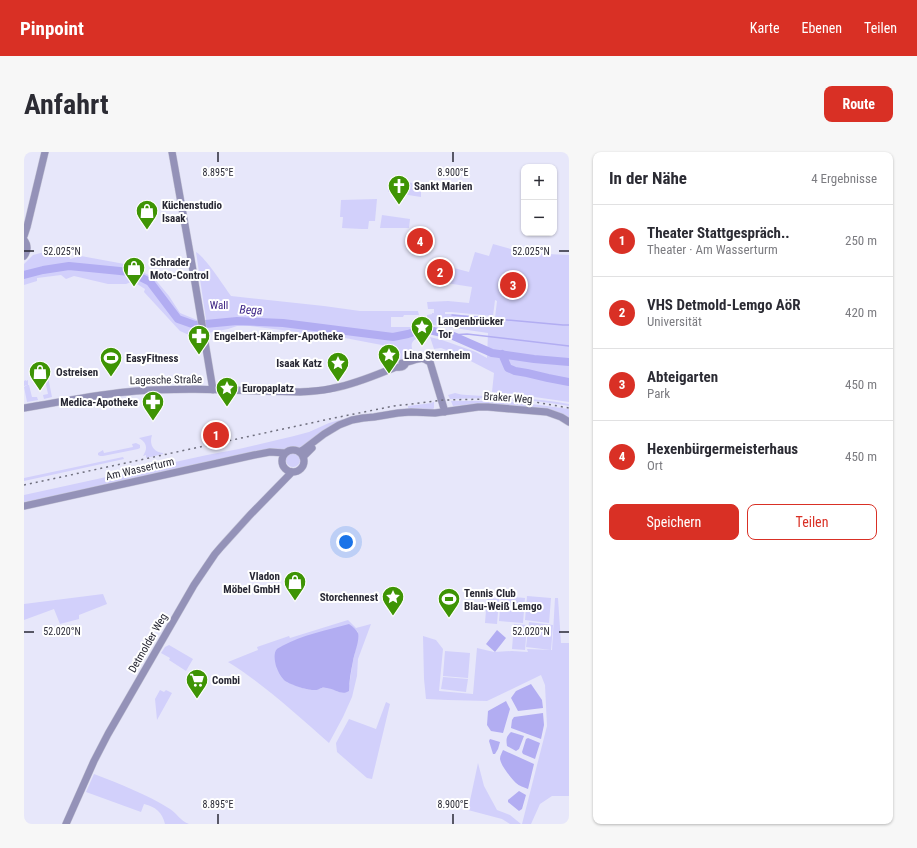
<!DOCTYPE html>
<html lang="de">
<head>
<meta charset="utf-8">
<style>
  body { margin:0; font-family:"Roboto Condensed",sans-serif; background:#f7f7f7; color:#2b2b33 }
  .controls { position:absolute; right:12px; top:12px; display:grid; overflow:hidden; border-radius:8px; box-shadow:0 1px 3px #0004 }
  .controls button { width:36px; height:36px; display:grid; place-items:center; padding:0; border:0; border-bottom:1px solid #e1e1e2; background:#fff; color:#2b2b33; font:20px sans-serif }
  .you { position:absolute; left:322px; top:390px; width:14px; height:14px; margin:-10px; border:3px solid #fff; border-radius:50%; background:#1a73e8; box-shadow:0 0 0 6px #1a73e833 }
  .badge { display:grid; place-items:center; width:26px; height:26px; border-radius:50%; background:#d93025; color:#fff; font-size:13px; font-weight:700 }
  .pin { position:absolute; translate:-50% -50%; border:2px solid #fff; box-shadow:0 1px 4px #0006 }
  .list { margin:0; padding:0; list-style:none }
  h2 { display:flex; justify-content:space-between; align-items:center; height:52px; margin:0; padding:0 16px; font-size:17px }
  h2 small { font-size:13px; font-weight:400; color:#7c7c81 }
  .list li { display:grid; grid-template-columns:26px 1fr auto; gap:12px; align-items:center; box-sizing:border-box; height:72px; padding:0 16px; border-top:1px solid #e1e1e2 }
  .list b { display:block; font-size:15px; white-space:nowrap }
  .list p { margin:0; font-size:13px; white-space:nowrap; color:#7c7c81 }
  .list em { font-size:13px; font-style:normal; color:#7c7c81 }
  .actions { display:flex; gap:8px; padding:12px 16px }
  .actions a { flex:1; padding:9px 0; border:1px solid #d93025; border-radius:8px; text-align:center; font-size:14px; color:#d93025 }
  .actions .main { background:#d93025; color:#fff }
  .map { position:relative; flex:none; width:545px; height:672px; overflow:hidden; border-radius:8px }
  header { display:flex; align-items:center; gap:24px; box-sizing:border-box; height:56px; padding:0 20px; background:#d93025; color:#fff }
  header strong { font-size:19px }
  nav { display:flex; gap:22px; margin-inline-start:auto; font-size:14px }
  .intro { display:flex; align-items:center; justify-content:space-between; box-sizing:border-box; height:96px; padding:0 24px }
  h1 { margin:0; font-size:28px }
  .button { padding:10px 18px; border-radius:8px; background:#d93025; color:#fff; font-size:14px; font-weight:700 }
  main { display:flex; gap:24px; padding:0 24px }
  aside { flex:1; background:#fff; border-radius:8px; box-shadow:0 1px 3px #0004 }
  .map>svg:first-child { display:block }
  .green { fill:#d2d0fb; fill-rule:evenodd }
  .water { fill:#b2adf2 }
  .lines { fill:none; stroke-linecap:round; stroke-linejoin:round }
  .stream { stroke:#b2adf2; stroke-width:1.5 }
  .river { stroke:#b2adf2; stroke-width:8 }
  .tertiary-casing { stroke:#c5c5d6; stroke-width:8 }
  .tertiary { stroke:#9492b8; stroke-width:7 }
  .rail { stroke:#6e6e7d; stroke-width:1.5; stroke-dasharray:2 4; stroke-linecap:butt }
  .ticks { fill:none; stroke:#282834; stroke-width:1.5 }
  .labels { text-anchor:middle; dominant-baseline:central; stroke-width:4; stroke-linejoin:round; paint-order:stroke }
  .poi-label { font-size:11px; font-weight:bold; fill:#282834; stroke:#fff; text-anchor:start }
  .park-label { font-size:11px; fill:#3a2081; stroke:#fff }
  .street-label { font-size:11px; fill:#282834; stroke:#fff }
  .water-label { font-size:12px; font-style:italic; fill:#3d2586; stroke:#fff }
  .ticks-label { font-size:10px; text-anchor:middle; fill:#282834; stroke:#fff; stroke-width:4; stroke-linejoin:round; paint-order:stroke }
</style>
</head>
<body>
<header>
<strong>Pinpoint</strong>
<nav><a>Karte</a><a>Ebenen</a><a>Teilen</a></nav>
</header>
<div class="intro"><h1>Anfahrt</h1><a class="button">Route</a></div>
<main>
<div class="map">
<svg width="545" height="672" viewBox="0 0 545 672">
  <rect width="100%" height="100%" fill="#e7e7fa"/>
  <path class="green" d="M 365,28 L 397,32 L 397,45 L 365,40 L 364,39 Z
    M 353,47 L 351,69 L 345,69 L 344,77 L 338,77 L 318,76 L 319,65 L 316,65 L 317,48 Z
    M 358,63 L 386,67 L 385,76 L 356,76 Z
    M 469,92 L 501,101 L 545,103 L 545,250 L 497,243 L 468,240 L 470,221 L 433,202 L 417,196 L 410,197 L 406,185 L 418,188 L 452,200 L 463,206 L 464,181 L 403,172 L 403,163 L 408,162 L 408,161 L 410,161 L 410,157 L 404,157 L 403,150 L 424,149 L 445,151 L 448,135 L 422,131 L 426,115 L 445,120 L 451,100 L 465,104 ZM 471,148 L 473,149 L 471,166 L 427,162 L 421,162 L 421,160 L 427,160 L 469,164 Z
    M 43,94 L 46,107 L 57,104 L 106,113 L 130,126 L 145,144 L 156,161 L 173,168 L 176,184 L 166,185 L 165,183 L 156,179 L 120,140 L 121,137 L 113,132 L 112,133 L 107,130 L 102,132 L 84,132 L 50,124 L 42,127 L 37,123 L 13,126 L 13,129 L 0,133 L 0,112 L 9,103 Z
    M 172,100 C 181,105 200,134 207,144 L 300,154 L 336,159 L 394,159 L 395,163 L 380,163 L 379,165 L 367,165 L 367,175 L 397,175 L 398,185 C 388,187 385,192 390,201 L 386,204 L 366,212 L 363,194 L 321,186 L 226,174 L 213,174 L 204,177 L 184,181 Z
    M 24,225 L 28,245 L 20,247 L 19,243 L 24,242 L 21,228 L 15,229 L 15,226 Z
    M 2,228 L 2,231 L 2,229 L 4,228 L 4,233 L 5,233 L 8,245 L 13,245 L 14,248 L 3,250 L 0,235 L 3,233 L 0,234 L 0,229 Z
    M 431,241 C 435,242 439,243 443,243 C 477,245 511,246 545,252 L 545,254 C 506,247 466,245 426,247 L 424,243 Z
    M 427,249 L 466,249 L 491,250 L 538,256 L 545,257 L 545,266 L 519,256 L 461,251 L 429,254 Z
    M 409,250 L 410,250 L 410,256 L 409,257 L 335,265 L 274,297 C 268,295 265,297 259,299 L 0,350 L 0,343 L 183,303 L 215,297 L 270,284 L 285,280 L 305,271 L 319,267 L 320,268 L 337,264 L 384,256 L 384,254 L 408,251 Z
    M 128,283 C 125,292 129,300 139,301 L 139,302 L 122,306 L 122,303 L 119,304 C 124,296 123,291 115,286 Z
    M 112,291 L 116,293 L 116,296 L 114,297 L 79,304 L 76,304 L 74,303 L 74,301 L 79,298 L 80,301 L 109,295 L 108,292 Z
    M262 308a7 7 0 1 1 14 0a7 7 0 1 1-14 0Z
    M 99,305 L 100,307 L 0,329 L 0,326 Z
    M 79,442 L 83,452 L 55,463 L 55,467 L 36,472 L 30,457 L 0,468 L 0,452 Z
    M 477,444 L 501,446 L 499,471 L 475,469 Z
    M 503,444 L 527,446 L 525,471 L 501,468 Z
    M 463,446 L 475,447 L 473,472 L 461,471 Z
    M 531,446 L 534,446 L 537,491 L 545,491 L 545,644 L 528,644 L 516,652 L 507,672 L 498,672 L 523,574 L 521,533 L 517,523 L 463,549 L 424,548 L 402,547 L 400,527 L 399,484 L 412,488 L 419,497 L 415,539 L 449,542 L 453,496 L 470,500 L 488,499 L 504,500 L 503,497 L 528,498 Z
    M 324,468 L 332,476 L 347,472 L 334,507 L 333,524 L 328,545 L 319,565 L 305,591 C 272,562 241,533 204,510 L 234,498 L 233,495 L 265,484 L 266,486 ZM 329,475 L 334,480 L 334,486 L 329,509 L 325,534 L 325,539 C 312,543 313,537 302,535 C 297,535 294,538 290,538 C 281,538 271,533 263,530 Z
    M 505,470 L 529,473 L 527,498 L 502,495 Z
    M 490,472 L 503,473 L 501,498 L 488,497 Z
    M 145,493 L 169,507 L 162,519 L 145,508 L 146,506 L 137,501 L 141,495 Z
    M 421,499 L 446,501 L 444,526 L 419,524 Z
    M 419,525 L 444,527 L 442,540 L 417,537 Z
    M 136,538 L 140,540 L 142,538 L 148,541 L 133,568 L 131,547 Z
    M 362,550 L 366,552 L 348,627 L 343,626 L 313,600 L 312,591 L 325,567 L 352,577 Z
    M 454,611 L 460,634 L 473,658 L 486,663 L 497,672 L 486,672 L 478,667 L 444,658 Z
    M 70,622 C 96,632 122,642 146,657 C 154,662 155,668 165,672 L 141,672 C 138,660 132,655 120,652 L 117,660 L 62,640 Z"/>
  <path class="water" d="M 325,472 C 328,474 332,477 334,481 C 336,488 330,502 329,509 C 327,519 325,529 325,539 C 318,544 311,537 303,536 C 297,534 296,538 291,538 C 285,539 264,532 260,528 C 256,524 254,519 252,514 C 251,510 249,501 253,497 C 253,497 258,494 258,494 C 278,483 303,478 325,472 Z
    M 473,478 L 482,486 L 471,500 L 462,492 Z
    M 507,532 L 518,548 L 519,556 L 494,559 L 487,546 L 492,539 Z
    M 482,549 L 486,557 L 479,581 L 467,579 L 463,573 L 464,559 Z
    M 519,561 L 520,573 L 517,587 L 487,576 L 488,568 L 490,565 Z
    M 487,580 L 500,584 L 495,597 L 492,599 L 483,594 C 482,587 482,585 487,580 Z
    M 504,586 L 516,591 L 511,607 L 499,602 L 498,600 L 502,587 Z
    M 466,587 L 476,590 L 474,597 L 471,602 L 469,602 L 465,589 Z
    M 479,598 L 510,612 L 504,637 C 500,635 495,634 492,631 C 487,626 477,614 476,607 C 476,603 478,601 479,598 Z
    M 495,639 L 502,643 L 498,657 L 495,659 L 484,650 L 484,648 Z"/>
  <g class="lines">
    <path class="stream" d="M 428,163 L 539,173 L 545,173
      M 427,183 L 443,182 L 545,194"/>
    <path class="river" d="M 0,123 L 19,118 L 45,114 L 106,120 L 126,130 L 154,167 L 171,173 L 213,169 L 259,171 L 369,185 L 384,182 L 393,179 L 405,178 L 427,183 L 468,201 L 510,207 L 545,210
      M 478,202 L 484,216 L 491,219 L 503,221 L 524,226 L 545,230"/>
    <g class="tertiary-casing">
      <path id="tertiary" d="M 148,0 L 166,101 L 189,238
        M 0,84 L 3,75 L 21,0
        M 0,88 C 4,93 4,99 0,104
        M 378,211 C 385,211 395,205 400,207 C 401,207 405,210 406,210 L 421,260
        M 0,256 C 37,250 74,242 112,239 C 166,235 222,239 276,240 C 288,239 299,239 310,236 C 332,232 352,223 372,215 C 377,216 380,215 382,211
        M258 309a11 11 0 1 1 22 0a11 11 0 1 1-22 0Z
        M 275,300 L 279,298 L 300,282 L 315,273 L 328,268 L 339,266 L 350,265 L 374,261 L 387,260 L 411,261 L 454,255 L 464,255 L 523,260 L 537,265 L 545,270
        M 279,305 L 288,296
        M 0,354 L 230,303 L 246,300 L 261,301
        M 42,672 L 70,609 L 84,582 L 170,433 L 191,402 L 197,395 L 226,363 L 268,320"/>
    </g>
    <use href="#tertiary" class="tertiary"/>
    <path class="rail" d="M 0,333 L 310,266 L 370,254 L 387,252 L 420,248 L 466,247 L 511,250 L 545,256"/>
  </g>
  <path class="ticks" d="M 194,0 L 194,10M 429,0 L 429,10M 0,99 L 10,99M 535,99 L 545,99M 0,480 L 10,480M 535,480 L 545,480M 194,662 L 194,672M 429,662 L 429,672"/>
  <defs>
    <g id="church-pin" transform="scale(1.15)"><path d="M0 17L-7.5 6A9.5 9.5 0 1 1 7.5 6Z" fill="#3e9404" stroke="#fff"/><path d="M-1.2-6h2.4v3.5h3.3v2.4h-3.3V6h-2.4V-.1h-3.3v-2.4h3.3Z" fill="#fff"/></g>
    <g id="shop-pin" transform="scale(1.15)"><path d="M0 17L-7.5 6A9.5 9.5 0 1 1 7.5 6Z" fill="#3e9404" stroke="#fff"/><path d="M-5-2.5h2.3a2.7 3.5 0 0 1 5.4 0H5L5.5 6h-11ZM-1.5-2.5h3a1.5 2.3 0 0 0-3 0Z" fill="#fff"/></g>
    <g id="sight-pin" transform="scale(1.15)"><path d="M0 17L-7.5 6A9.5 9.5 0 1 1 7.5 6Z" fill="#3e9404" stroke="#fff"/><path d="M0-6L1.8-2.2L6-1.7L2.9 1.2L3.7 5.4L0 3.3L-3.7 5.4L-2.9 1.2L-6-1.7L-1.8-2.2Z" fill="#fff"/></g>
    <g id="pharmacy-pin" transform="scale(1.15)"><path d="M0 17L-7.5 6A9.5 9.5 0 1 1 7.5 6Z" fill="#3e9404" stroke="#fff"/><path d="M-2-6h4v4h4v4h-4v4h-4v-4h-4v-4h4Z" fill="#fff"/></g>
    <g id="stadium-pin" transform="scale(1.15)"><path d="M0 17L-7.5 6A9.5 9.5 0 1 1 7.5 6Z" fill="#3e9404" stroke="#fff"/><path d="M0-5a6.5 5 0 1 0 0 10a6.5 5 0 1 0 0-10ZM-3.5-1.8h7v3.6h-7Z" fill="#fff"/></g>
    <g id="supermarket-pin" transform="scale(1.15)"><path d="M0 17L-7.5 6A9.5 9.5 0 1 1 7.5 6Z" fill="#3e9404" stroke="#fff"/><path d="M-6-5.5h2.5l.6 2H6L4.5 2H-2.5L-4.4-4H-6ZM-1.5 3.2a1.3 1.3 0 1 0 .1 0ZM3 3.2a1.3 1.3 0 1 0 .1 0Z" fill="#fff"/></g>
  </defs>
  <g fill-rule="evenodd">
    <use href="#church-pin" x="375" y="34"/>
    <use href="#shop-pin" x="123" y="59"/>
    <use href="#shop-pin" x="110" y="116"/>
    <use href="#sight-pin" x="398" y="175"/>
    <use href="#pharmacy-pin" x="175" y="184"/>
    <use href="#sight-pin" x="365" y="203"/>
    <use href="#stadium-pin" x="87" y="206"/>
    <use href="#sight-pin" x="314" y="211"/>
    <use href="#shop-pin" x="16" y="220"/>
    <use href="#sight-pin" x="203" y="236"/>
    <use href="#pharmacy-pin" x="129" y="250"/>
    <use href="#shop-pin" x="271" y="430"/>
    <use href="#sight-pin" x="369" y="445"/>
    <use href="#stadium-pin" x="425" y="447"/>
    <use href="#supermarket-pin" x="173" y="528"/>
  </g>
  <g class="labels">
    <g class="poi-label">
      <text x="390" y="34">Sankt Marien</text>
      <text x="138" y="53">Küchenstudio<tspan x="138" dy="13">Isaak</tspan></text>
      <text x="126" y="110">Schrader<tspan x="126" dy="13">Moto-Control</tspan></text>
      <text x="414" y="169">Langenbrücker<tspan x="414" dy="13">Tor</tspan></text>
      <text x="190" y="184">Engelbert-Kämpfer-Apotheke</text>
      <text x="380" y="203">Lina Sternheim</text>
      <text x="102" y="206">EasyFitness</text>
      <text x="298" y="211" text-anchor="end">Isaak Katz</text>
      <text x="32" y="220">Ostreisen</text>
      <text x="218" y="236">Europaplatz</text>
      <text x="114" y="250" text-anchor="end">Medica-Apotheke</text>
      <text x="256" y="424" text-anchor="end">Vladon<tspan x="256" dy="13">Möbel GmbH</tspan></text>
      <text x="440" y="441">Tennis Club<tspan x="440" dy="13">Blau-Weiß Lemgo</tspan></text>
      <text x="354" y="445" text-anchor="end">Storchennest</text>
      <text x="188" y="528">Combi</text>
    </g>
    <g class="park-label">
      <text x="195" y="153">Wall</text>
    </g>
    <g class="street-label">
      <text transform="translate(142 228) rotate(-1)">Lagesche Straße</text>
      <text transform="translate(484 246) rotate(4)">Braker Weg</text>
      <text transform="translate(116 317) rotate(-13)">Am Wasserturm</text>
      <text transform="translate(124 491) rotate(-60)">Detmolder Weg</text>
    </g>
    <g class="water-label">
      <text transform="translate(227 158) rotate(2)">Bega</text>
    </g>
  </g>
  <g class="ticks-label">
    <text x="194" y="24">8.895°E</text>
    <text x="429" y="24">8.900°E</text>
    <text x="38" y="103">52.025°N</text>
    <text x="507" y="103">52.025°N</text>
    <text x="38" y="483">52.020°N</text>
    <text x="507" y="483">52.020°N</text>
    <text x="194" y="656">8.895°E</text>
    <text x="429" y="656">8.900°E</text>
  </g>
</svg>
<div class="controls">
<button>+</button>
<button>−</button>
</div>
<div class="you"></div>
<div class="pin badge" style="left:192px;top:283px">1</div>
<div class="pin badge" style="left:416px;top:120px">2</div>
<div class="pin badge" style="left:489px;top:133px">3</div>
<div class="pin badge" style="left:396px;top:89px">4</div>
</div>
<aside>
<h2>In der Nähe<small>4 Ergebnisse</small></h2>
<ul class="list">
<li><span class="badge">1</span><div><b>Theater Stattgespräch..</b><p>Theater · Am Wasserturm</p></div><em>250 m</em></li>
<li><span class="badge">2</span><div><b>VHS Detmold-Lemgo AöR</b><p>Universität</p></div><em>420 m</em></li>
<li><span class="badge">3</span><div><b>Abteigarten</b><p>Park</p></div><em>450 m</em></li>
<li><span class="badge">4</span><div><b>Hexenbürgermeisterhaus</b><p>Ort</p></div><em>450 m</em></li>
</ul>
<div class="actions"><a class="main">Speichern</a><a>Teilen</a></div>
</aside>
</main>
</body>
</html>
